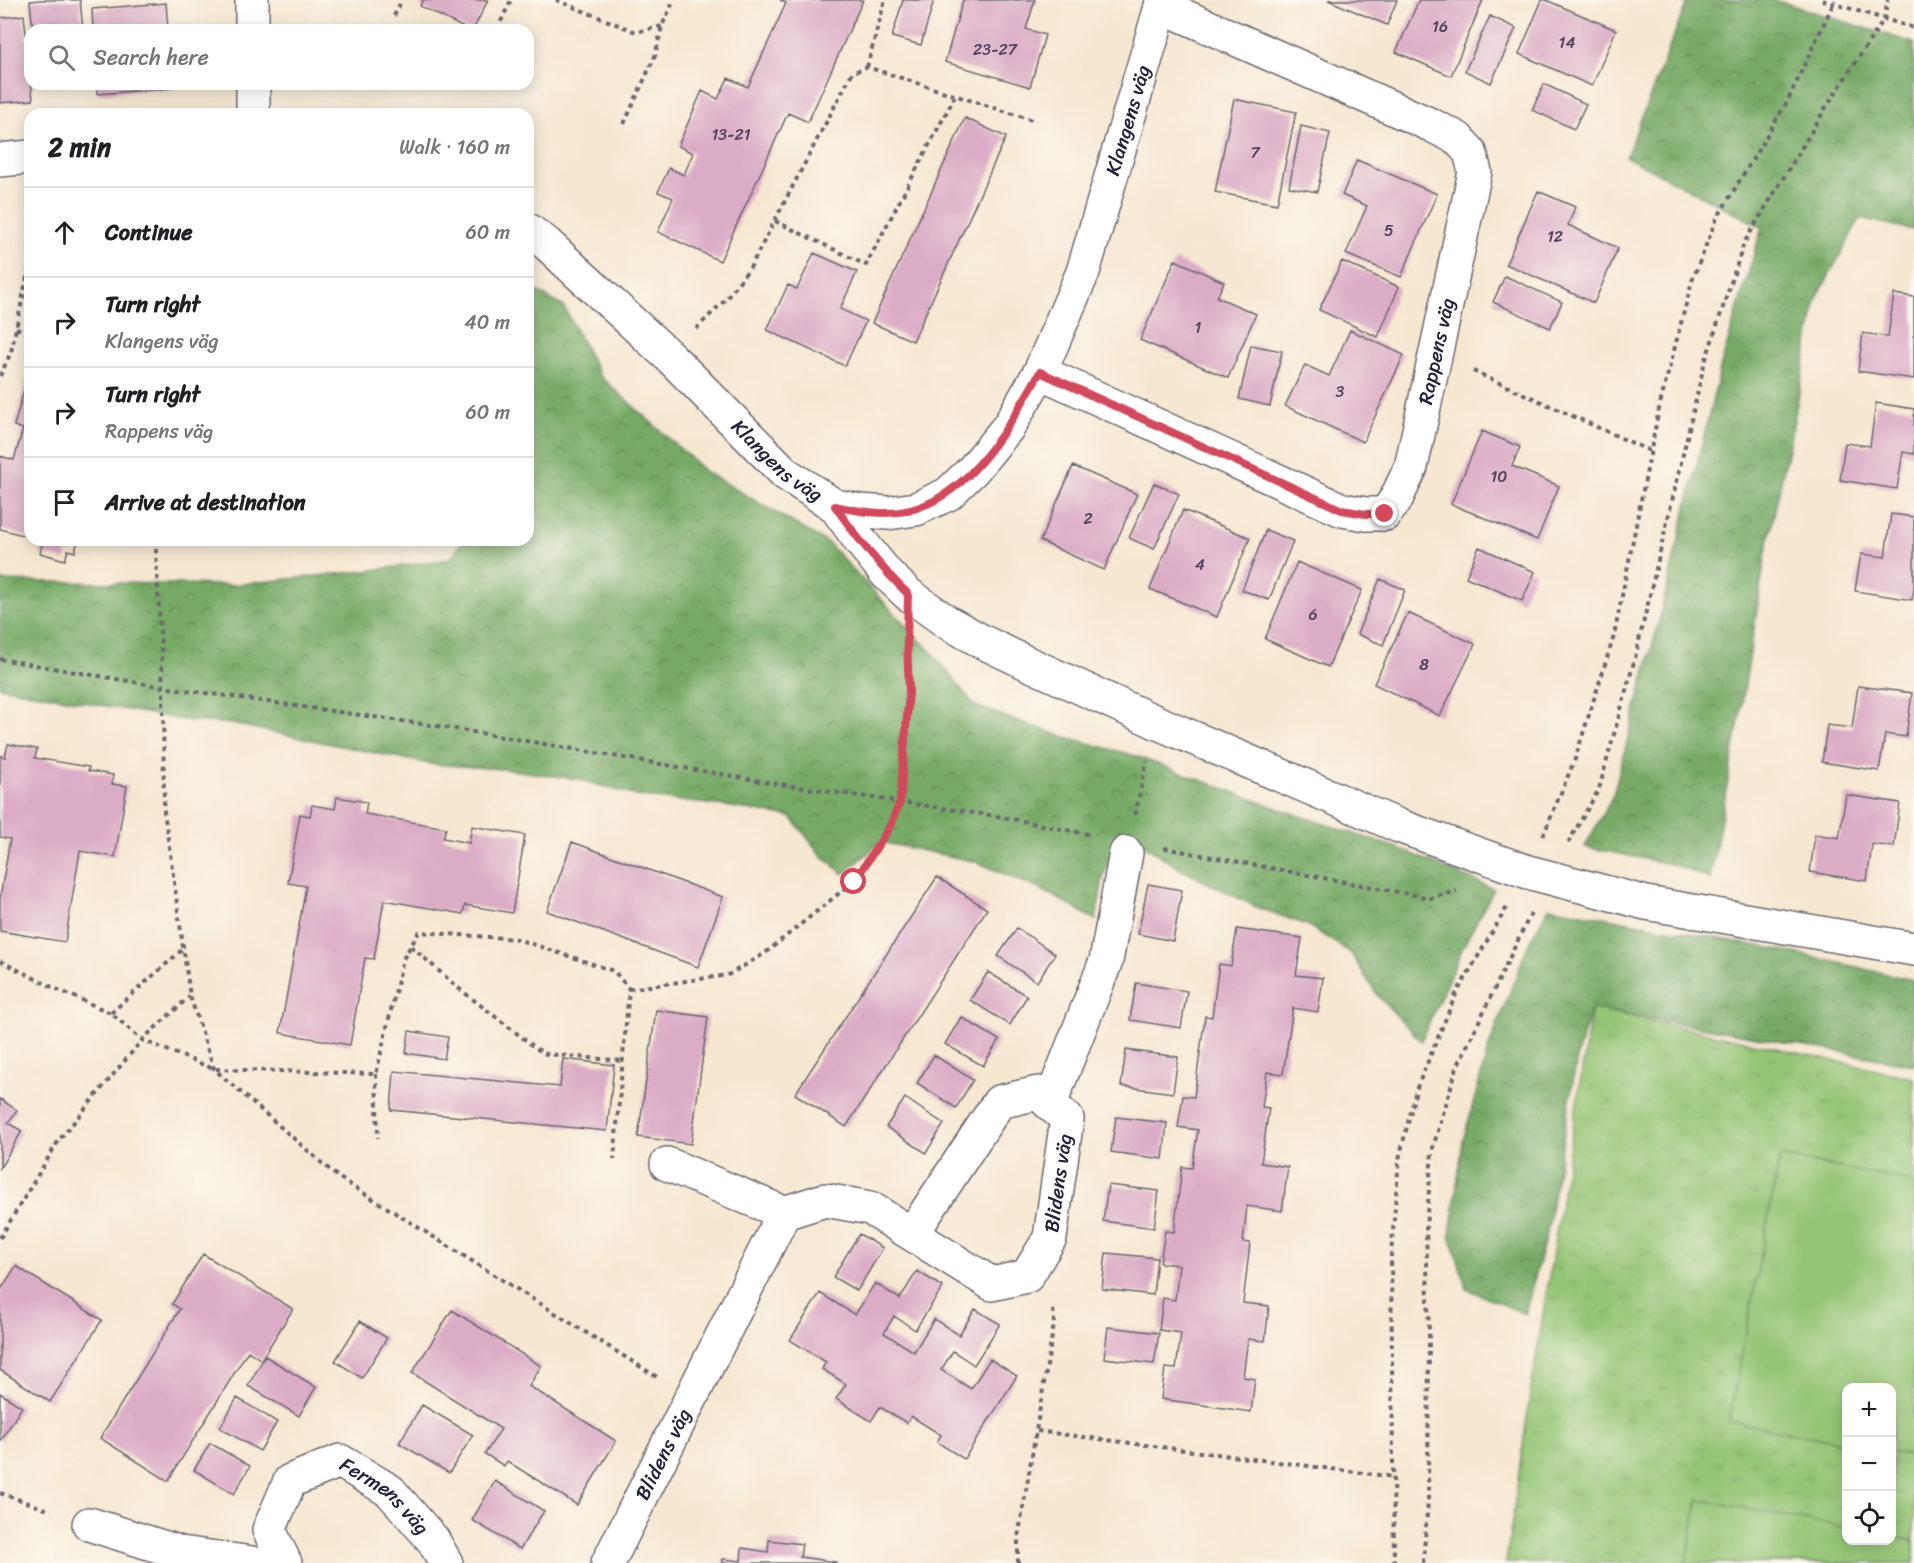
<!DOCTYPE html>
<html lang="en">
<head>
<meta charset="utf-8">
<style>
  body { margin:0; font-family:Sriracha,sans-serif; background:#f6f6f6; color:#202124 }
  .controls { position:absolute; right:18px; bottom:18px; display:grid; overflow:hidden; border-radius:12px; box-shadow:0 3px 15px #0003 }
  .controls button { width:54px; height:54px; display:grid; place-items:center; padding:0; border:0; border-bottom:2px solid #e0e0e0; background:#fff; color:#202124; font:30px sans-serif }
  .stop { position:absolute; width:18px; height:18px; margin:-14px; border:4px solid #d1495b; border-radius:50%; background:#fff }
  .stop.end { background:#d1495b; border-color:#fff; box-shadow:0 2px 6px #0008 }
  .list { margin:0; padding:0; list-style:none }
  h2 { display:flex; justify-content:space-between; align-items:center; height:78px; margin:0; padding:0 24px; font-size:26px }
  h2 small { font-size:20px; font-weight:400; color:#757577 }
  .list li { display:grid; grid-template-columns:39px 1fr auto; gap:18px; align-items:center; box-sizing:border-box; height:90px; padding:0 24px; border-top:2px solid #e0e0e0 }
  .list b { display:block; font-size:22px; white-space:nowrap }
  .list p { margin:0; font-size:20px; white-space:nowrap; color:#757577 }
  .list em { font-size:20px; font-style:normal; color:#757577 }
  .icon { flex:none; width:33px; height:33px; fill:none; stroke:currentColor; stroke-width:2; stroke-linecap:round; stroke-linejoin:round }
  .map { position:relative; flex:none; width:1914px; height:1563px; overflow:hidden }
  .search { position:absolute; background:#fff; box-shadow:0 3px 15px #0003; left:24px; top:24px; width:510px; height:66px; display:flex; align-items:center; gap:15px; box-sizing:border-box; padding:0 21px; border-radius:18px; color:#757577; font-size:22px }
  .panel { position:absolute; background:#fff; box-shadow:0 3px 15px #0003; left:24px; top:108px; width:510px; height:438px; border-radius:18px }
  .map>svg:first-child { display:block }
  .grass { fill:url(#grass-tufts); stroke:#5b7458; stroke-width:1.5; fill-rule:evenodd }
  .forest { fill:url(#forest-crowns); stroke:#4c6650; stroke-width:1.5 }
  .pitch { fill:#94c575; stroke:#5b7458; stroke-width:1.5 }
  .building { fill:#dbacc6 }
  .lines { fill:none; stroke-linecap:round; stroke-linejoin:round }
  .minor-casing { stroke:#6c6770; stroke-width:36 }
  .path { stroke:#6c6770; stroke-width:4; stroke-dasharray:4.5 4.5; stroke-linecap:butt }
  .minor { stroke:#fff; stroke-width:33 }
  .route { stroke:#d1495b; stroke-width:8 }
  .labels { text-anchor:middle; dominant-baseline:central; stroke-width:4.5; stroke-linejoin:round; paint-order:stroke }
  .number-label { font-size:16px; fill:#50445e }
  .street-label { font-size:20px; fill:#22223b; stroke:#fbf7ec }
</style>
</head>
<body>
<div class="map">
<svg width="1914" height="1563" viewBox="0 0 1914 1563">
  <defs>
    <pattern id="grass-tufts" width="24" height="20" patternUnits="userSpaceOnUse" patternTransform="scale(1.5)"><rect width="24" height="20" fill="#94c575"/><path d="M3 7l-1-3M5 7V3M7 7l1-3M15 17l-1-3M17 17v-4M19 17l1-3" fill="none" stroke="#7fa966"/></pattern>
    <pattern id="forest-crowns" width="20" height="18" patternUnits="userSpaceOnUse" patternTransform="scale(1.5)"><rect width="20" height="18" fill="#7a6"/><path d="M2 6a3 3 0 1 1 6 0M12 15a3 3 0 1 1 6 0" fill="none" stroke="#618a55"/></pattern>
  </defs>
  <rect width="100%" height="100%" fill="#fbf7ec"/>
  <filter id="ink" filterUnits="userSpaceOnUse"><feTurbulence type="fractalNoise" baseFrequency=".0167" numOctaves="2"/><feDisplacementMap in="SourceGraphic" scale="12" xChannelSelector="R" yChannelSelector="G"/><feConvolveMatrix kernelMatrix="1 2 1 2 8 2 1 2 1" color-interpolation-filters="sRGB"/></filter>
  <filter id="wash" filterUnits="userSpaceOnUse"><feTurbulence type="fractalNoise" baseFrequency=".008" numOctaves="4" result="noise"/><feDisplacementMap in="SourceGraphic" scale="24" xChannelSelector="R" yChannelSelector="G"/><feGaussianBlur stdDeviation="1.35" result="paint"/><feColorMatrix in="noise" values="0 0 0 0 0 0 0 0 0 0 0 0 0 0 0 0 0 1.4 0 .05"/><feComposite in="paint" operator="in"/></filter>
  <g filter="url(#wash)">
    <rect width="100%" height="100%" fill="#f6e7d1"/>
    <path class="grass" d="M 1592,1008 L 1914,1078 L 1914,1563 L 1506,1563 L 1530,1396 ZM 1846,1388 L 1892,1388 L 1892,1540 L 1846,1540 Z"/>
    <path class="forest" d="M 1688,0 L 1775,0 L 1914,43 L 1914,230 L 1860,218 L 1816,300 L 1794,420 L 1766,552 L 1741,710 L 1710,879 L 1675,865 L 1585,847 L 1613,795 L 1660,617 L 1721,365 L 1762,227 L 1626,157 Z
      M 528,286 L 564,307 L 600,376 L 706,472 L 828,543 L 933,654 L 975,706 L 1055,734 L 1136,756 L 1279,809 L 1403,850 L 1494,889 L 1462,949 L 1421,1041 L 1377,995 L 1350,952 L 1307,925 L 1259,908 L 1184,871 L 1119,829 L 1103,878 L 1096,920 L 1044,891 L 977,862 L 881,842 L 844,874 L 820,854 L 791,817 L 726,806 L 637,796 L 577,779 L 504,769 L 430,764 L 232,724 L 184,720 L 0,687 L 0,581 L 232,585 L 365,571 L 451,559 L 463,540 L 528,540 Z
      M 1549,907 L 1786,951 L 1914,980 L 1914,1065 L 1592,1008 L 1578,1052 L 1548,1227 L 1525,1314 L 1467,1289 L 1450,1235 L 1463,1141 L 1489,1046 L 1528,945 Z"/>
    <path class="pitch" d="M 1780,1156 L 1914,1182 L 1914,1456 L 1892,1452 L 1892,1388 L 1846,1388 L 1846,1443 L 1729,1421 Z
      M 1698,1499 L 1846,1528 L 1846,1540 L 1892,1540 L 1892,1536 L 1914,1541 L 1914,1563 L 1686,1563 Z"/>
    <g id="blocks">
      <path class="building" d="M 40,0 L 80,0 L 83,30 L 33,30 L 30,1 Z
        M 423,0 L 488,0 L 473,30 L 468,30 L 420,6 Z
        M 780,0 L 863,0 L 808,122 L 788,113 L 720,261 L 658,232 L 673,198 L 658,192 L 669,168 L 684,175 L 693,153 L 678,146 L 702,91 L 718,99 L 728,78 L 748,87 L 786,3 Z
        M 903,0 L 934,0 L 921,45 L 892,37 Z
        M 963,0 L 1035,0 L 1026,29 L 1045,35 L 1030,87 L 945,62 Z
        M 1328,0 L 1397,0 L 1387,25 Z
        M 1419,0 L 1483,0 L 1451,76 L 1396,52 Z
        M 1542,0 L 1546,0 L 1616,30 L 1592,86 L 1519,54 Z
        M 166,3 L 168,30 L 93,30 L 92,9 Z
        M 24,15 L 33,100 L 0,103 L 0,18 Z
        M 1490,16 L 1516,28 L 1491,83 L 1465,71 Z
        M 97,84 L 171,84 L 172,88 L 98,94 Z
        M 1544,84 L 1586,104 L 1574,129 L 1532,110 Z
        M 1234,99 L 1296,112 L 1277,204 L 1215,192 Z
        M 965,118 L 1006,137 L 913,341 L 872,323 Z
        M 1301,126 L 1330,133 L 1317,192 L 1289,187 Z
        M 1357,160 L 1437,194 L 1401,277 L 1346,254 L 1367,206 L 1342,195 Z
        M 1538,191 L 1575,207 L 1568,225 L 1618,248 L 1594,303 L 1506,264 Z
        M 814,253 L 857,272 L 840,309 L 866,321 L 845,366 L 767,330 L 788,285 L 797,289 Z
        M 1175,260 L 1224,282 L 1217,297 L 1256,314 L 1228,378 L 1140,340 Z
        M 1342,261 L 1399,287 L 1378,337 L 1319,310 Z
        M 1505,276 L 1562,302 L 1550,328 L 1493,302 Z
        M 1894,294 L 1914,297 L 1914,379 L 1858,371 L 1863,333 L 1888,337 Z
        M 1350,330 L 1404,355 L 1363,442 L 1285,406 L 1305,365 L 1329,376 Z
        M 1251,345 L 1282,351 L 1270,406 L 1239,399 Z
        M 28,375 L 30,376 L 30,537 L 0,529 L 0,456 L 14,460 L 23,429 L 14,426 Z
        M 1876,403 L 1914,409 L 1914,454 L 1903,452 L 1897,489 L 1840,480 L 1845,443 L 1870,446 Z
        M 1482,431 L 1520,447 L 1512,466 L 1559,486 L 1537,540 L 1451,504 Z
        M 1073,466 L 1137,494 L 1104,570 L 1040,541 Z
        M 1154,483 L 1179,494 L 1154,549 L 1129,538 Z
        M 1183,510 L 1250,538 L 1217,617 L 1150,589 Z
        M 1891,514 L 1914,517 L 1914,589 L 1912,600 L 1855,591 L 1861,554 L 1885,557 Z
        M 1266,530 L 1293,541 L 1269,600 L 1242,590 Z
        M 43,540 L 78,540 L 75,552 L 68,550 L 65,560 L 40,553 Z
        M 1479,547 L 1535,572 L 1522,601 L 1466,577 Z
        M 1297,562 L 1362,590 L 1328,667 L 1265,639 Z
        M 1380,579 L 1405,590 L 1383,645 L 1357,634 Z
        M 1408,613 L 1475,644 L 1440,716 L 1374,684 Z
        M 1858,686 L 1912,693 L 1906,737 L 1885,734 L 1879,771 L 1822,762 L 1827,725 L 1852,728 Z
        M 8,744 L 37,749 L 35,758 L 89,767 L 88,771 L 113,775 L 112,784 L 127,786 L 115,857 L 80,851 L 65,942 L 0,931 L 0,899 L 10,839 L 0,837 L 0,756 L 5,757 Z
        M 1846,795 L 1900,803 L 1894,847 L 1872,844 L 1867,881 L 1810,872 L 1815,834 L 1839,838 Z
        M 337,797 L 367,802 L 365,814 L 446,828 L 443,838 L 469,843 L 472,826 L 525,835 L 512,913 L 465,905 L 463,914 L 384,900 L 374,959 L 365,958 L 350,1045 L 280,1033 L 306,886 L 288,883 L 300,814 L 310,816 L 312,805 L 335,809 Z
        M 572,842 L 723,897 L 698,967 L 547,911 Z
        M 937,877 L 987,909 L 846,1127 L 795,1094 Z
        M 1148,884 L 1182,890 L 1173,941 L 1138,934 Z
        M 1017,928 L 1055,954 L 1037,982 L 998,956 Z
        M 1237,929 L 1302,938 L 1296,975 L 1323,978 L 1318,1012 L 1293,1008 L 1283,1074 L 1267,1072 L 1262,1107 L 1269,1108 L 1261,1163 L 1288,1167 L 1282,1211 L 1247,1206 L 1243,1242 L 1250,1243 L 1243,1303 L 1269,1306 L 1265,1341 L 1248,1339 L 1243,1377 L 1255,1379 L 1251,1412 L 1161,1399 L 1165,1368 L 1176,1369 L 1181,1333 L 1159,1330 L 1163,1298 L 1175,1300 L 1179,1265 L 1160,1263 L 1165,1231 L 1174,1232 L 1182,1167 L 1192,1168 L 1198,1130 L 1178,1127 L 1183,1096 L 1194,1097 L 1205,1016 L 1212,1017 L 1219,964 L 1231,966 Z
        M 988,972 L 1027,996 L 1010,1025 L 970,1000 Z
        M 1136,983 L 1187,991 L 1181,1028 L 1130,1020 Z
        M 656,1010 L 708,1017 L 691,1144 L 638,1137 Z
        M 961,1017 L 999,1040 L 983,1066 L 945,1044 Z
        M 409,1031 L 448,1037 L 444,1059 L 406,1053 Z
        M 1126,1050 L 1178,1057 L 1173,1093 L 1121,1086 Z
        M 934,1055 L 973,1080 L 956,1108 L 917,1083 Z
        M 563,1059 L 614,1065 L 607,1131 L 391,1110 L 394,1071 L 560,1087 Z
        M 905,1098 L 944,1124 L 926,1153 L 886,1127 Z
        M 0,1099 L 17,1110 L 8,1123 L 22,1131 L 0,1168 Z
        M 1116,1117 L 1167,1123 L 1163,1159 L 1111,1152 Z
        M 1108,1185 L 1159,1191 L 1154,1228 L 1103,1221 Z
        M 859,1234 L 883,1248 L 857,1291 L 833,1277 Z
        M 1106,1253 L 1157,1258 L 1153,1295 L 1102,1289 Z
        M 203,1254 L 293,1309 L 261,1360 L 248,1351 L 168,1481 L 100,1438 L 180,1309 L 172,1304 Z
        M 16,1266 L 102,1320 L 50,1402 L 0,1370 L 0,1291 Z
        M 917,1271 L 943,1287 L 915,1330 L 894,1316 L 884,1333 L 914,1352 L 934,1319 L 959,1335 L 975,1309 L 1000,1324 L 974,1365 L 953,1351 L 941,1370 L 971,1389 L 990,1359 L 1017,1376 L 964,1459 L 937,1442 L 941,1435 L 911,1416 L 907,1423 L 880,1407 L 871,1421 L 836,1399 L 846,1384 L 822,1369 L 826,1362 L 790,1340 L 820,1293 L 855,1315 L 875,1283 L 900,1299 Z
        M 452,1310 L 541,1366 L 529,1386 L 616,1441 L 577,1505 L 507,1461 L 504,1466 L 485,1454 L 501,1429 L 412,1373 Z
        M 360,1321 L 387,1338 L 362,1378 L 335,1361 Z
        M 1108,1327 L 1159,1333 L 1154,1364 L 1104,1358 Z
        M 265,1356 L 316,1387 L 299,1416 L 248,1386 Z
        M 0,1393 L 22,1407 L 0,1442 Z
        M 237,1398 L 277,1422 L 260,1451 L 220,1428 Z
        M 422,1405 L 473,1435 L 449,1473 L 399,1443 Z
        M 210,1443 L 250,1466 L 234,1494 L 194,1470 Z
        M 495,1481 L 544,1511 L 520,1549 L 472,1520 Z
        M 769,1540 L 802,1544 L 800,1557 L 836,1562 L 835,1563 L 722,1563 L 723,1559 L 741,1561 L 742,1548 L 768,1552 Z"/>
    </g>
  </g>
  <g filter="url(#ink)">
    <use href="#blocks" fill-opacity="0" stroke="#6c6770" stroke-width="1.5"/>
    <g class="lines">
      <g class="minor-casing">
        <g id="minor">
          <path d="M 252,0 L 252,30"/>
          <path d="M 253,84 L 253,114"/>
          <path d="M 0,160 L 30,157"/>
          <path id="s1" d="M 528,230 L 546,243 L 576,271 L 672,359 L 786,474 L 835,506 L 860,511 L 888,513 L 916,509 L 948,494 L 973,470 L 1009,426 L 1040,372 L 1083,272 L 1163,0"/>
          <path id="s2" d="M 1040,372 L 1342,510 L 1366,514 L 1385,514 L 1396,499 L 1411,467 L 1475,172 L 1470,152 L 1457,138 L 1431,125 L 1161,6"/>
          <path d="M 835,506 L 861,542 L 887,574 L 908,594 L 947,622 L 983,642 L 1027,663 L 1156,722 L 1399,826 L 1528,872 L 1646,903 L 1914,949"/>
          <path d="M 1050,1104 L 1106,961 L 1126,853"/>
          <path d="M 667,1164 L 784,1213"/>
          <path d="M 89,1524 L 181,1553 L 252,1563"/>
          <path id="s3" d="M 285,1563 L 269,1530 L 290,1481 L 340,1461 L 390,1491 L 433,1540 L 446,1563"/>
          <path id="s4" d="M 608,1563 L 784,1213 L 825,1200 L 870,1208 L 992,1284 L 1027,1276 L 1050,1238 L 1067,1119 L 1038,1093 L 999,1102 L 912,1234"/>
        </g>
      </g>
      <path class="path" d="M 556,0 L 636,32 L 662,26
        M 1822,0 L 1914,28
        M 394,16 L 402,0
        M 497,30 L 511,0
        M 867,67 L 885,0
        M 624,124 L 655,56 L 662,26 L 674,0
        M 775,221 L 866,265 L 955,96
        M 16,328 L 30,333
        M 696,329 L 726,299 L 751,266 L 852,73 L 867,67 L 1032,120
        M 1473,371 L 1650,451
        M 0,376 L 11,352 L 30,263
        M 158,540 L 156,551 L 163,687 L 164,811 L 190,996 L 214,1069 L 338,1177 L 657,1377
        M 0,659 L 163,687 L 444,727 L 772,783 L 1002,817 L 1092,835
        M 1135,815 L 1147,761
        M 1543,836 L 1575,759 L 1614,636 L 1660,404 L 1692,281 L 1716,220 L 1787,102 L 1835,0
        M 1568,843 L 1599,789 L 1635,658 L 1704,365 L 1744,243 L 1825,109 L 1884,19 L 1888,0
        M 1164,848 L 1430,898 L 1457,891
        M 411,946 L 457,987 L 537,1049 L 546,1054 L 624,1061
        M 0,961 L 52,987 L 111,1013 L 142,1040 L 214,1069 L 376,1074 L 403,959 L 419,932 L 517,939 L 614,971 L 629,989 L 614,1159
        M 629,989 L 728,975 L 764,954 L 853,882 L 889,828 L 900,802 L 909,691 L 907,642
        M 111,1013 L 183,949
        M 376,1074 L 378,1138
        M 0,1238 L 59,1140 L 142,1040 L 190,996
        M 1037,1431 L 1394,1477
        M 0,1493 L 51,1511
        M 1018,1563 L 1018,1538 L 1054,1324 L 1053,1307
        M 1394,1563 L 1391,1255 L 1399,1159 L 1416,1090 L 1456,994 L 1507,907
        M 1423,1563 L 1428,1501 L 1429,1336 L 1426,1228 L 1432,1151 L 1457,1067 L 1531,913"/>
      <use href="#minor" class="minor"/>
    </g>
  </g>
  <g class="lines" filter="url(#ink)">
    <path class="route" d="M 854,882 L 889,828 L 900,802 L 909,691 L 907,640 L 908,594 C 880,567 857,538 835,506 C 861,512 891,517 917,508 C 975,489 1012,421 1040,372 L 1342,510 L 1366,514 L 1385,514"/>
  </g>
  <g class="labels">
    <g class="number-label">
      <text x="1440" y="26">16</text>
      <text x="1567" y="42">14</text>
      <text x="995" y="49">23-27</text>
      <text x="731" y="134">13-21</text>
      <text x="1255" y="152">7</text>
      <text x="1389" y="230">5</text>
      <text x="1555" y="236">12</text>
      <text x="1198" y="327">1</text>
      <text x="1340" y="391">3</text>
      <text x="1499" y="476">10</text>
      <text x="1088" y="518">2</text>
      <text x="1200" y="564">4</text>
      <text x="1313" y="614">6</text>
      <text x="1424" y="664">8</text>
    </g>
    <g class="street-label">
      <text stroke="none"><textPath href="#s1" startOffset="952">Klangens väg</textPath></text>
      <text stroke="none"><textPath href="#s2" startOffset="548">Rappens väg</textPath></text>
      <text stroke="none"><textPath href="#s1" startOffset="340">Klangens väg</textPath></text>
      <text stroke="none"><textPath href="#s4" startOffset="760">Blidens väg</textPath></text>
      <text stroke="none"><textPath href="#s4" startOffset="122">Blidens väg</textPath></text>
      <text stroke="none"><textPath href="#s3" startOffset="201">Fermens väg</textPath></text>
    </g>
  </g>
</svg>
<div class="controls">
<button>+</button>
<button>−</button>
<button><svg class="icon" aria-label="locate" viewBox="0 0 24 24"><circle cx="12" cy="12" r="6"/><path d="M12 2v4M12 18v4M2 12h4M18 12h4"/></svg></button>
</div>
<div class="stop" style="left:854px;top:882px"></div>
<div class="stop end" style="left:1385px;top:514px"></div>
<div class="search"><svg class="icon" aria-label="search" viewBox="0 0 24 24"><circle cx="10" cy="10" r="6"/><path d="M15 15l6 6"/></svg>Search here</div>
<section class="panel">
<h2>2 min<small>Walk · 160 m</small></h2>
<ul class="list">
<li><svg class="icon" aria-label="ahead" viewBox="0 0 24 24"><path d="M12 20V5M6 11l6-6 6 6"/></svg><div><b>Continue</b></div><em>60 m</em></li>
<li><svg class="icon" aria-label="right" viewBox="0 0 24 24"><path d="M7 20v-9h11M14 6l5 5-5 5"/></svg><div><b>Turn right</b><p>Klangens väg</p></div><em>40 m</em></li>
<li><svg class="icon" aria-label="right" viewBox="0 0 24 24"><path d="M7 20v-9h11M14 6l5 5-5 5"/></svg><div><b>Turn right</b><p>Rappens väg</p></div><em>60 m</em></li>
<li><svg class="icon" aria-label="arrive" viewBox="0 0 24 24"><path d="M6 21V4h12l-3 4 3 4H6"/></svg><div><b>Arrive at destination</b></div></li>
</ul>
</section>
</div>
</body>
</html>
